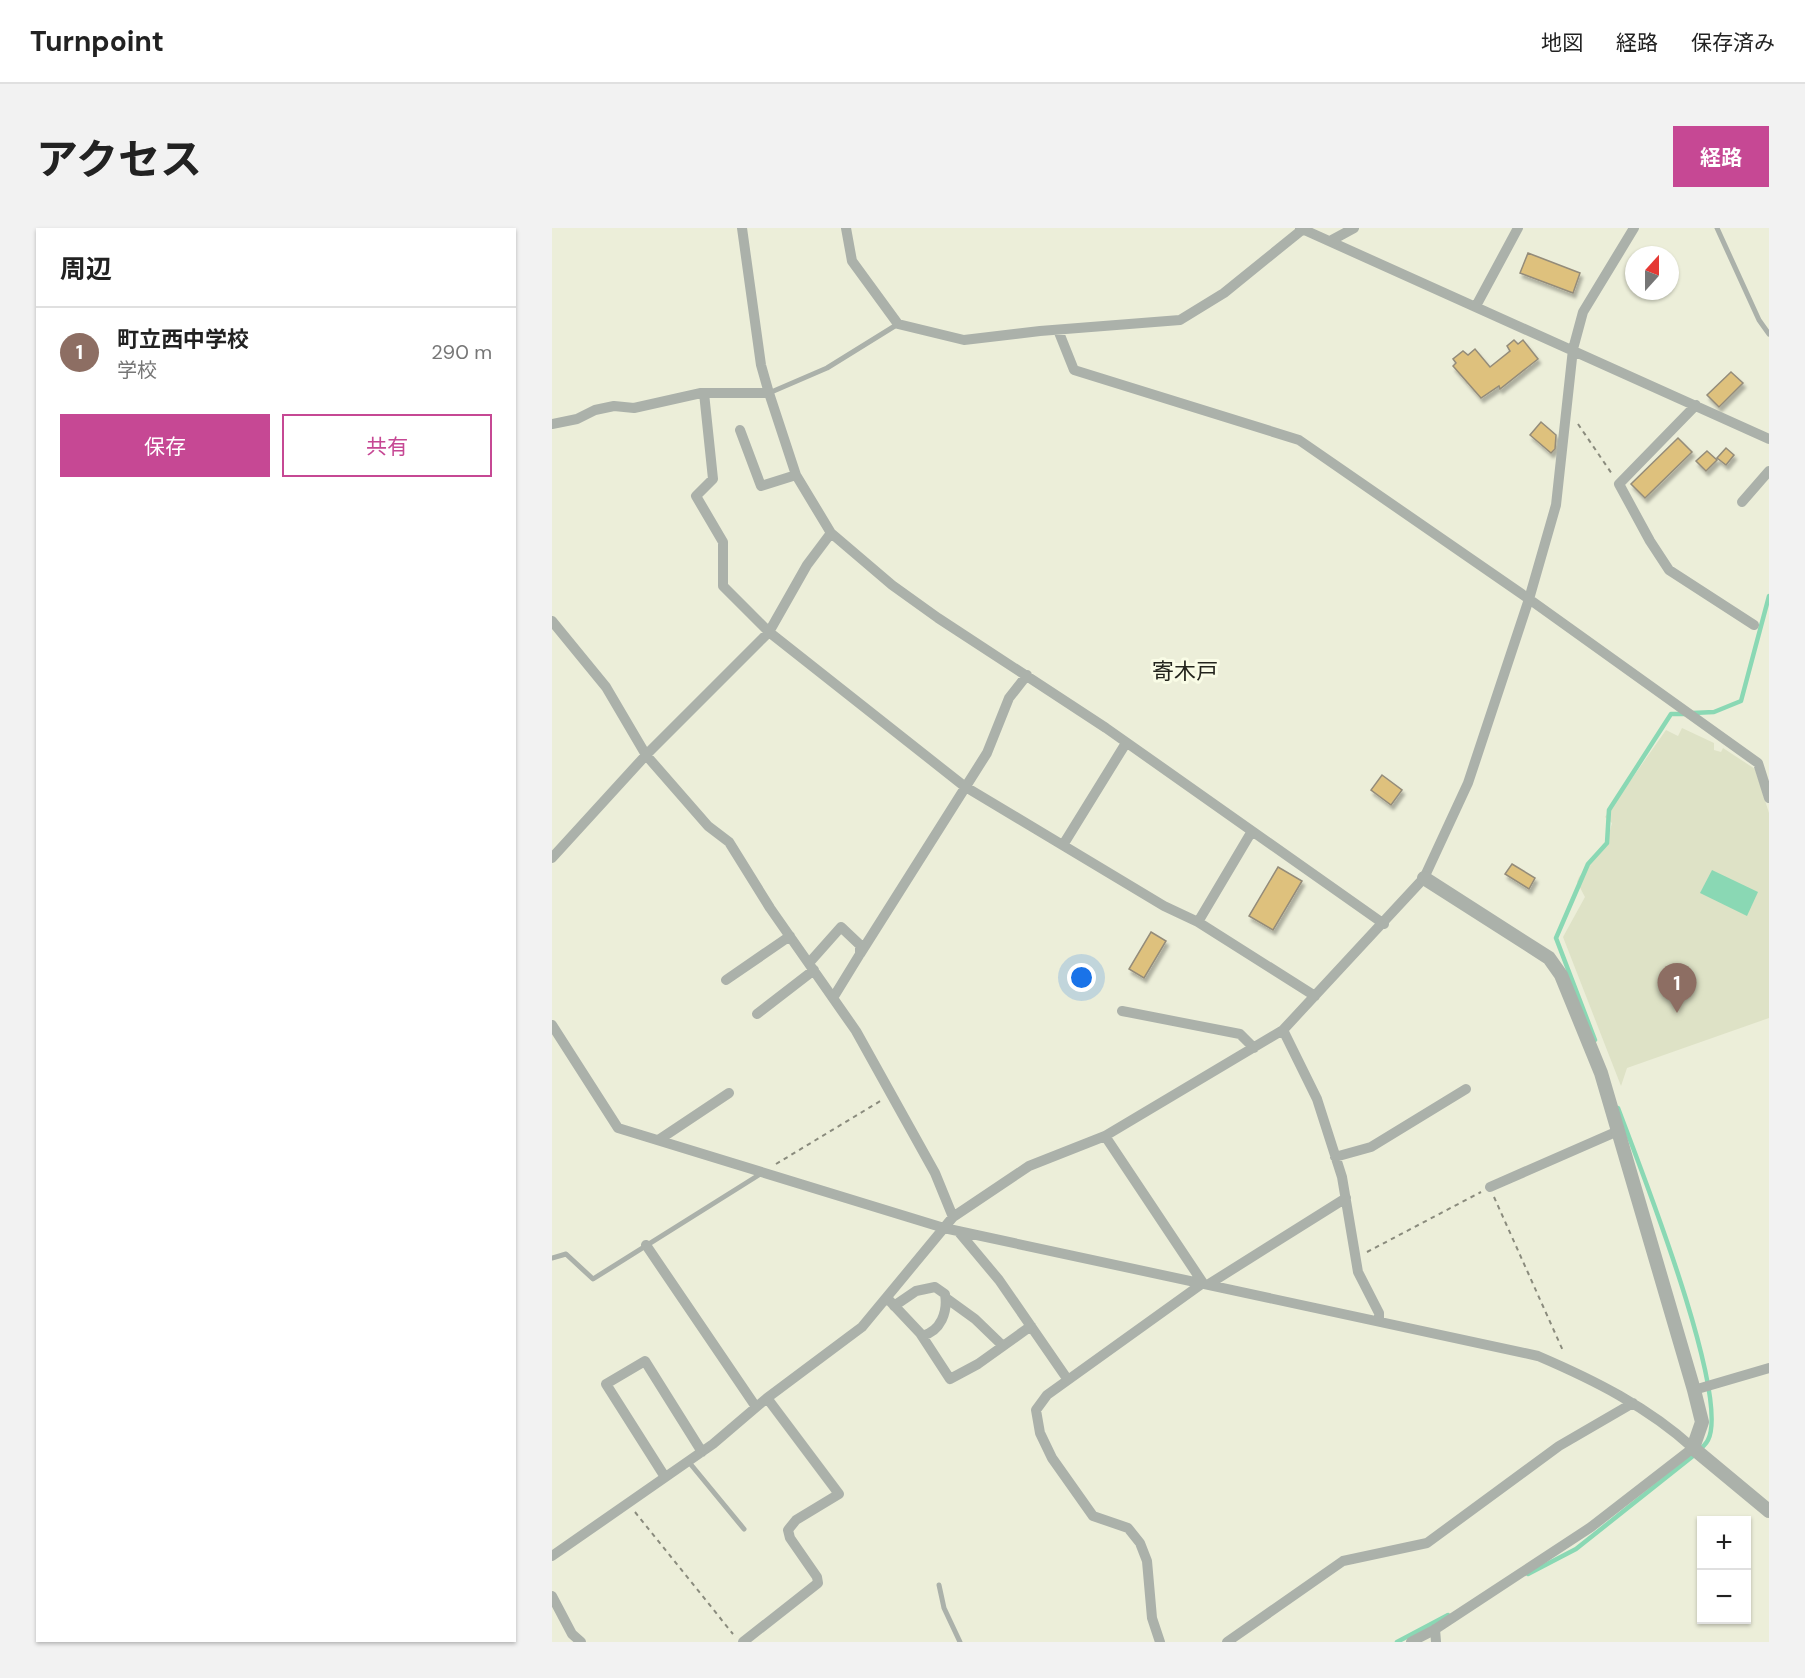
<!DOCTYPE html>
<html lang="ja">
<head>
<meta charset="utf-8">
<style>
  body { margin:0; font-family:"DM Sans","Noto Sans JP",sans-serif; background:#f2f2f2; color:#222 }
  .controls { position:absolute; right:18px; bottom:18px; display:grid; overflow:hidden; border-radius:0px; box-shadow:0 2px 4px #0004 }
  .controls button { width:54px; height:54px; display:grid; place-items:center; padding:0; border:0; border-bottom:2px solid #e0e0e0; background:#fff; color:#222; font:30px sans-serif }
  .compass { position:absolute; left:1073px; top:18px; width:54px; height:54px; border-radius:50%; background:#fff; box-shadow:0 2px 4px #0004; rotate:21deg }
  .you { position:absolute; left:530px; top:750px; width:21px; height:21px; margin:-15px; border:4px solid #fff; border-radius:50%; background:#1a73e8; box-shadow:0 0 0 9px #1a73e833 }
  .badge { display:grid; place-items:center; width:39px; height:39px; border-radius:50%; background:#c64894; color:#fff; font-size:20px; font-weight:700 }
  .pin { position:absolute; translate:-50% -50px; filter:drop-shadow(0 2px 3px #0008) }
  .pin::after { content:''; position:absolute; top:32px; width:21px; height:18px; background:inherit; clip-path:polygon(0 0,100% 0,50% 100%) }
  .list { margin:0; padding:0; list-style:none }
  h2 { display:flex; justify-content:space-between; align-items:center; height:78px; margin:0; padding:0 24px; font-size:26px }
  h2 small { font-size:20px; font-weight:400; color:#767676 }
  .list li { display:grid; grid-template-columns:39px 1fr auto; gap:18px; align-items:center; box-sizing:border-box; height:90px; padding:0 24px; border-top:2px solid #e0e0e0 }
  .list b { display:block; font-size:22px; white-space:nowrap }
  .list p { margin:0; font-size:20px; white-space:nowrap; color:#767676 }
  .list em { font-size:20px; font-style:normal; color:#767676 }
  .actions { display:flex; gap:12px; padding:18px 24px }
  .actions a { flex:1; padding:14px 0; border:2px solid #c64894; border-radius:0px; text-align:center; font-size:21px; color:#c64894 }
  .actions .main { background:#c64894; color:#fff }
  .map { position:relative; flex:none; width:1217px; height:1414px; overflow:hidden; border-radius:0px }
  header { display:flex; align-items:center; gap:36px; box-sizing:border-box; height:84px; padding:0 30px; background:#fff; border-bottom:2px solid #e0e0e0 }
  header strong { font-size:28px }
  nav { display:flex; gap:33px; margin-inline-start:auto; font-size:21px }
  .intro { display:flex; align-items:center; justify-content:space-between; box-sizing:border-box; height:144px; padding:0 36px }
  h1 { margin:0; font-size:42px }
  .button { padding:15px 27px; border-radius:0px; background:#c64894; color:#fff; font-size:21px; font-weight:700 }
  main { display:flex; gap:36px; padding:0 36px }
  aside { flex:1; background:#fff; border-radius:0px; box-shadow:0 2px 4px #0004 }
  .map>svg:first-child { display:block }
  .built { fill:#dee2c6 }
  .water { fill:#8ad8b4 }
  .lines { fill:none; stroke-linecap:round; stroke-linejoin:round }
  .stream { stroke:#8ad8b4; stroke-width:4.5 }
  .building { fill:#dec17d; stroke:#948c7a; stroke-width:1.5; filter:url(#shadow) }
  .path { stroke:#8a8b7d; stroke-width:2; stroke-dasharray:4.5 4.5; stroke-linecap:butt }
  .service { stroke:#abb1aa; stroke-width:5 }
  .minor { stroke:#abb1aa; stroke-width:10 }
  .tertiary { stroke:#abb1aa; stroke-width:14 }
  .labels { text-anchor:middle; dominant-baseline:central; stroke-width:6; stroke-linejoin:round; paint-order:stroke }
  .quarter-label { font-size:22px; fill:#23241d; stroke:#f9fce6 }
</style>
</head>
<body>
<header>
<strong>Turnpoint</strong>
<nav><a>地図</a><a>経路</a><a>保存済み</a></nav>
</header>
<div class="intro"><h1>アクセス</h1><a class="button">経路</a></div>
<main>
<aside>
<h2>周辺<small></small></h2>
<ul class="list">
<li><span class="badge" style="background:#8d6e63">1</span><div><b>町立西中学校</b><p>学校</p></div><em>290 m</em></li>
</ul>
<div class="actions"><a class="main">保存</a><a>共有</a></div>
</aside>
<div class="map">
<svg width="1217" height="1414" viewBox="0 0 1217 1414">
  <defs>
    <filter id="shadow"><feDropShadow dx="2.5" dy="4.5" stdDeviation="1.5" flood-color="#0004"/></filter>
  </defs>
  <rect width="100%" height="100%" fill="#eceed9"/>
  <path class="built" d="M 1130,500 L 1162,515 L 1162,522 L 1169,524 L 1171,520 L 1203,541 L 1217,585 L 1217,790 L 1075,840 L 1069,858 L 1011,709 L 1033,669 L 1025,654 L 1027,649 L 1054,618 L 1060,595 L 1053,589 L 1114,502 L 1126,508 Z"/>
  <path class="water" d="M 1160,642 L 1206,664 L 1195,688 L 1148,665 Z"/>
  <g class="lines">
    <path class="stream" d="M 1141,485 L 1162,484 L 1189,473 L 1217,368
      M 1043,812 L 1004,710 L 1036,636 L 1055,615 L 1057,582 L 1119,486 L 1133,486
      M 976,1346 L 1024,1321 L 1141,1228 C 1145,1224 1153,1218 1156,1212 C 1179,1167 1086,934 1066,880
      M 845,1414 L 896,1387"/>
  </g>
  <path class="building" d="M 976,25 L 1028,45 L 1021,65 L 968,45 Z
    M 962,112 L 966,116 L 971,112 L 986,131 L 948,161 L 947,158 L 929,170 L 901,138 L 904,135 L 901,131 L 911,123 L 916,127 L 923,121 L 938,139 L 958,123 L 955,118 Z
    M 1179,144 L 1191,155 L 1167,179 L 1155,167 Z
    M 989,194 L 1004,207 L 1003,221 L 999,225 L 978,207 Z
    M 1126,210 L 1140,224 L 1093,270 L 1079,256 Z
    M 1174,220 L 1182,227 L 1174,237 L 1165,230 Z
    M 1155,223 L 1165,232 L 1154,243 L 1144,233 Z
    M 830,547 L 850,562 L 839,577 L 819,562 Z
    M 960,636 L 983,650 L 977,661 L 953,646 Z
    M 726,639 L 750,653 L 721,702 L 697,688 Z
    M 599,704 L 614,713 L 592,750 L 577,741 Z"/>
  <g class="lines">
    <path class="path" d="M 1026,196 L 1060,246
      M 224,936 L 330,872
      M 942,969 L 1012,1125
      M 815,1024 L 929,964
      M 83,1284 L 181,1406"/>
    <path class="service" d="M 1165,0 L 1207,92 L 1217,106
      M 217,165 L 275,140 L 346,96
      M 0,1030 L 14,1026 L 41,1051 L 210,945
      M 136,1233 L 192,1301
      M 387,1357 L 392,1380 L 408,1414"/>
    <path class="minor" d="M 190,0 L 209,137 L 217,165 L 244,247 L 279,305 L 340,357 L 386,390 L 554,500 L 832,696
      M 294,0 L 300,33 L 346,96 L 412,112 L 488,103 L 628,92 L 672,65 L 751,1
      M 748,0 L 1217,211
      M 780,12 L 802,0
      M 924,78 L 966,0
      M 506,102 L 522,142 L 747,212 L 977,371 L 1206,535 L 1217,570
      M 152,165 L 161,251 L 144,268 L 171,314 L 171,358 L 217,404 L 412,558 L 612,678 L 646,694
      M 1144,177 L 1067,256 L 1098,313 L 1117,342 L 1202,397
      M 0,196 L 25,191 L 43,182 L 62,178 L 82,180 L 149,165 L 217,165
      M 188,202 L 209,258 L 244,247
      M 1190,274 L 1217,243
      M 0,393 L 54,459 L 94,527 L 156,598 L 177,614 L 218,680 L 304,803 L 383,945 L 401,989
      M 700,603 L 646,694 L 763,768
      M 511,617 L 574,515
      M 0,630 L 94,527 L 217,404 L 255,337 L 279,305
      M 308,726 L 435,525 L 457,470 L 475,447
      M 257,735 L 289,699 L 308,717 L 308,726 L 281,770
      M 174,752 L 238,708
      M 570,783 L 688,806 L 702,820
      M 205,786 L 262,742
      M 0,797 L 66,900 L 392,1000 L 986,1128 C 1042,1152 1096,1179 1141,1220 L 1039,1299 L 882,1402 L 859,1414
      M 731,802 L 765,871 L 790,949 L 806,1044 L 827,1085 L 827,1092
      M 553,908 L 651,1055 L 495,1167 L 484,1182 L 488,1205 L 500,1230 L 541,1288 L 576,1300 L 588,1315 L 595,1333 L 600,1390 L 608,1414
      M 108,911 L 177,865
      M 783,929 L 819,919 L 914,861
      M 938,959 L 1066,903
      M 406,1003 L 447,1052 L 516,1152
      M 94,1017 L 204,1179
      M 657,1056 L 794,970
      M 335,1070 L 368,1105 L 398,1151 L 426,1136 L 479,1098
      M 394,1070 L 423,1091 L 451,1118
      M 342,1078 L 364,1063 L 383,1059 L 393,1066 C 396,1084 389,1103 370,1108
      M 1142,1162 L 1217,1140
      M 113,1249 L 54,1156 L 93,1133 L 150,1224
      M 0,1328 L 161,1216 L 215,1170 L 310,1099 L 401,989 L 477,938 L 553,908 L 731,802 L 872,650 L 916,555 L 977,371 L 1004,277 L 1021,121 L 1031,84 L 1082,0
      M 0,1368 L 20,1406 L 29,1414
      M 883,1401 L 884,1414
      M 191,1414 L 266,1355 L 265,1349 L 238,1310 L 236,1302 L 244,1292 L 287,1266 L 215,1170
      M 675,1414 L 791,1333 L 875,1315 L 1007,1218 L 1081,1175"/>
    <path class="tertiary" d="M 872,650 L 997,730 L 1009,747 L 1049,845 L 1142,1162 L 1150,1194 L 1141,1220 L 1217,1283"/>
  </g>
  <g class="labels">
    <g class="quarter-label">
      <text x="633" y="443">寄木戸</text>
    </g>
  </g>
</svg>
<div class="controls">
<button>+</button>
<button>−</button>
</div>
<svg class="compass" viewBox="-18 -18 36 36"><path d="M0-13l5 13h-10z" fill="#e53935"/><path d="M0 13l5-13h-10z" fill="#767676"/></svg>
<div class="you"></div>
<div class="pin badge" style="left:1125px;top:785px;background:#8d6e63">1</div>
</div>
</main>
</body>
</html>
